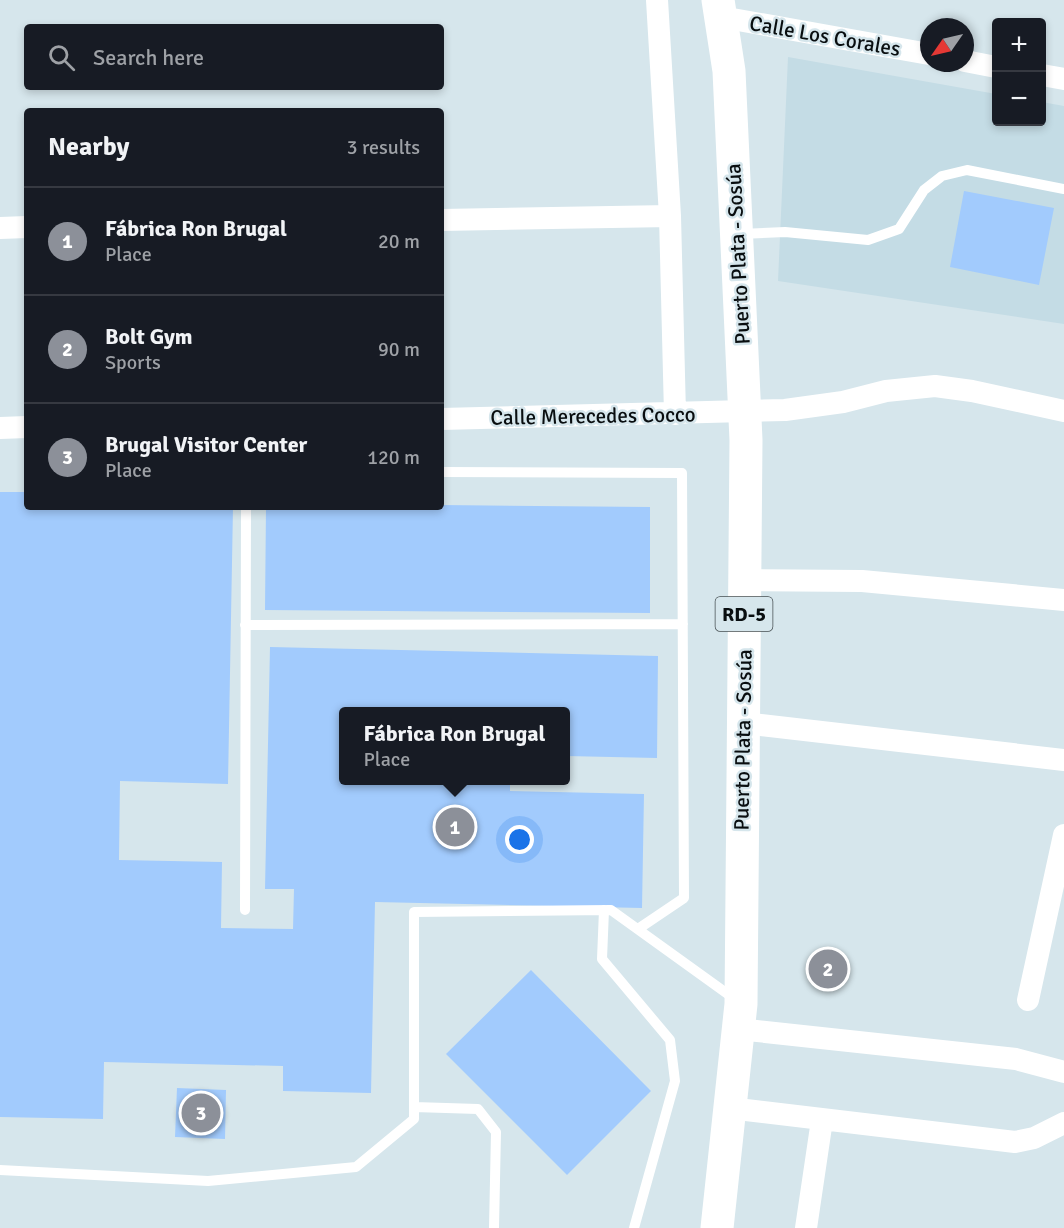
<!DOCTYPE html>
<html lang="en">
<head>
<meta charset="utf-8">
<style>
  body { margin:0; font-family:Signika,sans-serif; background:#242831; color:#f1f3f6 }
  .controls { position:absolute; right:18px; top:18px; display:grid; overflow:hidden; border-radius:6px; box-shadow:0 3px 9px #0003 }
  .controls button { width:54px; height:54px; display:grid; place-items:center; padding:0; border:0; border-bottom:2px solid #363941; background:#171b24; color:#f1f3f6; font:30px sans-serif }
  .compass { position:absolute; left:920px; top:18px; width:54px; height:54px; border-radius:50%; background:#171b24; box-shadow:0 3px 9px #0003; rotate:236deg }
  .you { position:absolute; left:520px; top:840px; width:21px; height:21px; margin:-15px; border:4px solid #fff; border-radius:50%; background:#1a73e8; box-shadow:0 0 0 9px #1a73e833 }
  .badge { display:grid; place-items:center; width:39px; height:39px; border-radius:50%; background:#8c9099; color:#fff; font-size:20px; font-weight:700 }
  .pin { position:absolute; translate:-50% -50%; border:3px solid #fff; box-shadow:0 2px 6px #0006 }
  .popup { position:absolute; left:339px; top:707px; width:231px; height:78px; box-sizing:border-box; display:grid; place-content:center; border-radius:6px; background:#171b24; filter:drop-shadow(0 2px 4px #0005); font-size:20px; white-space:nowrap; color:#9ea1a6 }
  .popup b { font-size:22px; color:#f1f3f6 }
  .popup::after { content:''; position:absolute; left:50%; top:100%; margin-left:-12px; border:12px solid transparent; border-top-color:#171b24 }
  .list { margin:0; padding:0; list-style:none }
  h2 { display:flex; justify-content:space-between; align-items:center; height:78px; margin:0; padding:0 24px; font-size:26px }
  h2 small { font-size:20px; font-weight:400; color:#9ea1a6 }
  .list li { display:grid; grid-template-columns:39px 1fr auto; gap:18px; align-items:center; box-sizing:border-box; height:108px; padding:0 24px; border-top:2px solid #363941 }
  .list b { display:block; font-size:22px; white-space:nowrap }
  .list p { margin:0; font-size:20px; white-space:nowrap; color:#9ea1a6 }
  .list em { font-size:20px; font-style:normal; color:#9ea1a6 }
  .icon { flex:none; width:33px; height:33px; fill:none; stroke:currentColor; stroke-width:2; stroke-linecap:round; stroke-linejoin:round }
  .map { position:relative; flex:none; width:1064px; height:1228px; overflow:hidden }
  .search { position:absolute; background:#171b24; box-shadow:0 3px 9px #0003; left:24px; top:24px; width:420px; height:66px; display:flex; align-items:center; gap:15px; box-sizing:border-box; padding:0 21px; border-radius:6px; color:#9ea1a6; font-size:22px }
  .panel { position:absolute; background:#171b24; box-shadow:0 3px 9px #0003; left:24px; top:108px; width:420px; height:402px; border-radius:6px }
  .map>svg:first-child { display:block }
  .built { fill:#c4dce5 }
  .building { fill:#a2cbfd }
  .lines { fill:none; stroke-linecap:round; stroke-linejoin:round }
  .service { stroke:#fff; stroke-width:10 }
  .minor { stroke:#fff; stroke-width:22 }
  .primary { stroke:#fff; stroke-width:33 }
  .labels { text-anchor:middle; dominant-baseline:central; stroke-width:5; stroke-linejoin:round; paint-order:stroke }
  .shield { fill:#d6e6ec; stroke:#464f52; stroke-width:1.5 }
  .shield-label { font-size:20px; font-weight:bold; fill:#090e10 }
  .street-label { font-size:21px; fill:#090e10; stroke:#d6e6ec }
</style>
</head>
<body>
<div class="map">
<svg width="1064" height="1228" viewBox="0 0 1064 1228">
  <rect width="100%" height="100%" fill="#d6e6ec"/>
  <path class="built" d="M 788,57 L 996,94 L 996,122 L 1042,122 L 1042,102 L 1064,106 L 1064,324 L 778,281 Z"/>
  <path class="building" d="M 964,191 L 1054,208 L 1039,285 L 950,267 Z
    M 0,492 L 27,492 L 27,507 L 233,507 L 228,784 L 120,781 L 119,860 L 222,862 L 221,928 L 293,929 L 294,889 L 265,889 L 270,647 L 658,656 L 657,758 L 566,756 L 566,712 L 344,712 L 344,780 L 510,780 L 510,791 L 644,794 L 642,908 L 375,902 L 371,1093 L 283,1091 L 283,1066 L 104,1062 L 103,1119 L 0,1117 Z
    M 441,505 L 650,507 L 650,613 L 265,610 L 266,507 Z
    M 531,970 L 651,1091 L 567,1175 L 446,1054 Z
    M 177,1088 L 226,1090 L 225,1139 L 175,1137 Z"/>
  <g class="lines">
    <path class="service" d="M 740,234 L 785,232 L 868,240 L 899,229 L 924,190 L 942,176 L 967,170 L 1064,189
      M 441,472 L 682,473 L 684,898 L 638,929
      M 245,625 L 683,624
      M 245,910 L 246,507
      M 604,910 L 602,959 L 670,1040 L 675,1081 L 634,1228
      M 414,1107 L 478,1109 L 496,1132 L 494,1228
      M 0,1170 L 208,1181 L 356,1167 L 414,1119 L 414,912 L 611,910 L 736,1000"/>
    <path class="minor" d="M 657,0 L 670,216 L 675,414
      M 721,17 L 929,54
      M 965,61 L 996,67
      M 1042,75 L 1064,79
      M 441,220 L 670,216
      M 0,228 L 27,227
      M 441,419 L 785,410 L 843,402 L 886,391 L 935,386 L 972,391 L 1064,411
      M 0,428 L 27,427
      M 745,580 L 862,581 L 1064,600
      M 743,723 L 1064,760
      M 1028,1000 L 1064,835
      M 738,1029 L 1016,1059 L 1064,1072
      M 729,1108 L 1015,1142 L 1034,1138 L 1064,1123
      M 806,1228 L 822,1120"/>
    <path class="primary" d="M 717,1228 L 741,1004 L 746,440 L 729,71 L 718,0"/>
  </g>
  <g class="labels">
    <rect class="shield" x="715.5" y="597" width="57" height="34" rx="4.5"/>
    <g class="shield-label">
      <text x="744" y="614">RD-5</text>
    </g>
    <g class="street-label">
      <text transform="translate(825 36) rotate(10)">Calle Los Corales</text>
      <text transform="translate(738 254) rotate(-93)">Puerto Plata - Sosúa</text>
      <text transform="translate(593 416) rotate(-1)">Calle Merecedes Cocco</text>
      <text transform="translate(743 740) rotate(-89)">Puerto Plata - Sosúa</text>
    </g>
  </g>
</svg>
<div class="controls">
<button>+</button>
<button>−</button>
</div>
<svg class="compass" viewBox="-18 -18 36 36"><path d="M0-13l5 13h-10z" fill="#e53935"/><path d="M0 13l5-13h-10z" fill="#9ea1a6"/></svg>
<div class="you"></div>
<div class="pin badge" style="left:455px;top:827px">1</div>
<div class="popup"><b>Fábrica Ron Brugal</b>Place</div>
<div class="pin badge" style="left:828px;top:969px">2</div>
<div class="pin badge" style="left:201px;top:1113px">3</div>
<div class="search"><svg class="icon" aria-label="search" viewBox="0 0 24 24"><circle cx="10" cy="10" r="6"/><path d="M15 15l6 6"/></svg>Search here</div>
<section class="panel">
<h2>Nearby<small>3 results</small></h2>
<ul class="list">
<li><span class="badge">1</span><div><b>Fábrica Ron Brugal</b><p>Place</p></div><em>20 m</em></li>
<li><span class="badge">2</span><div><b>Bolt Gym</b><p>Sports</p></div><em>90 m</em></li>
<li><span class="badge">3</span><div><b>Brugal Visitor Center</b><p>Place</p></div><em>120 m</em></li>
</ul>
</section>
</div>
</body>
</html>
